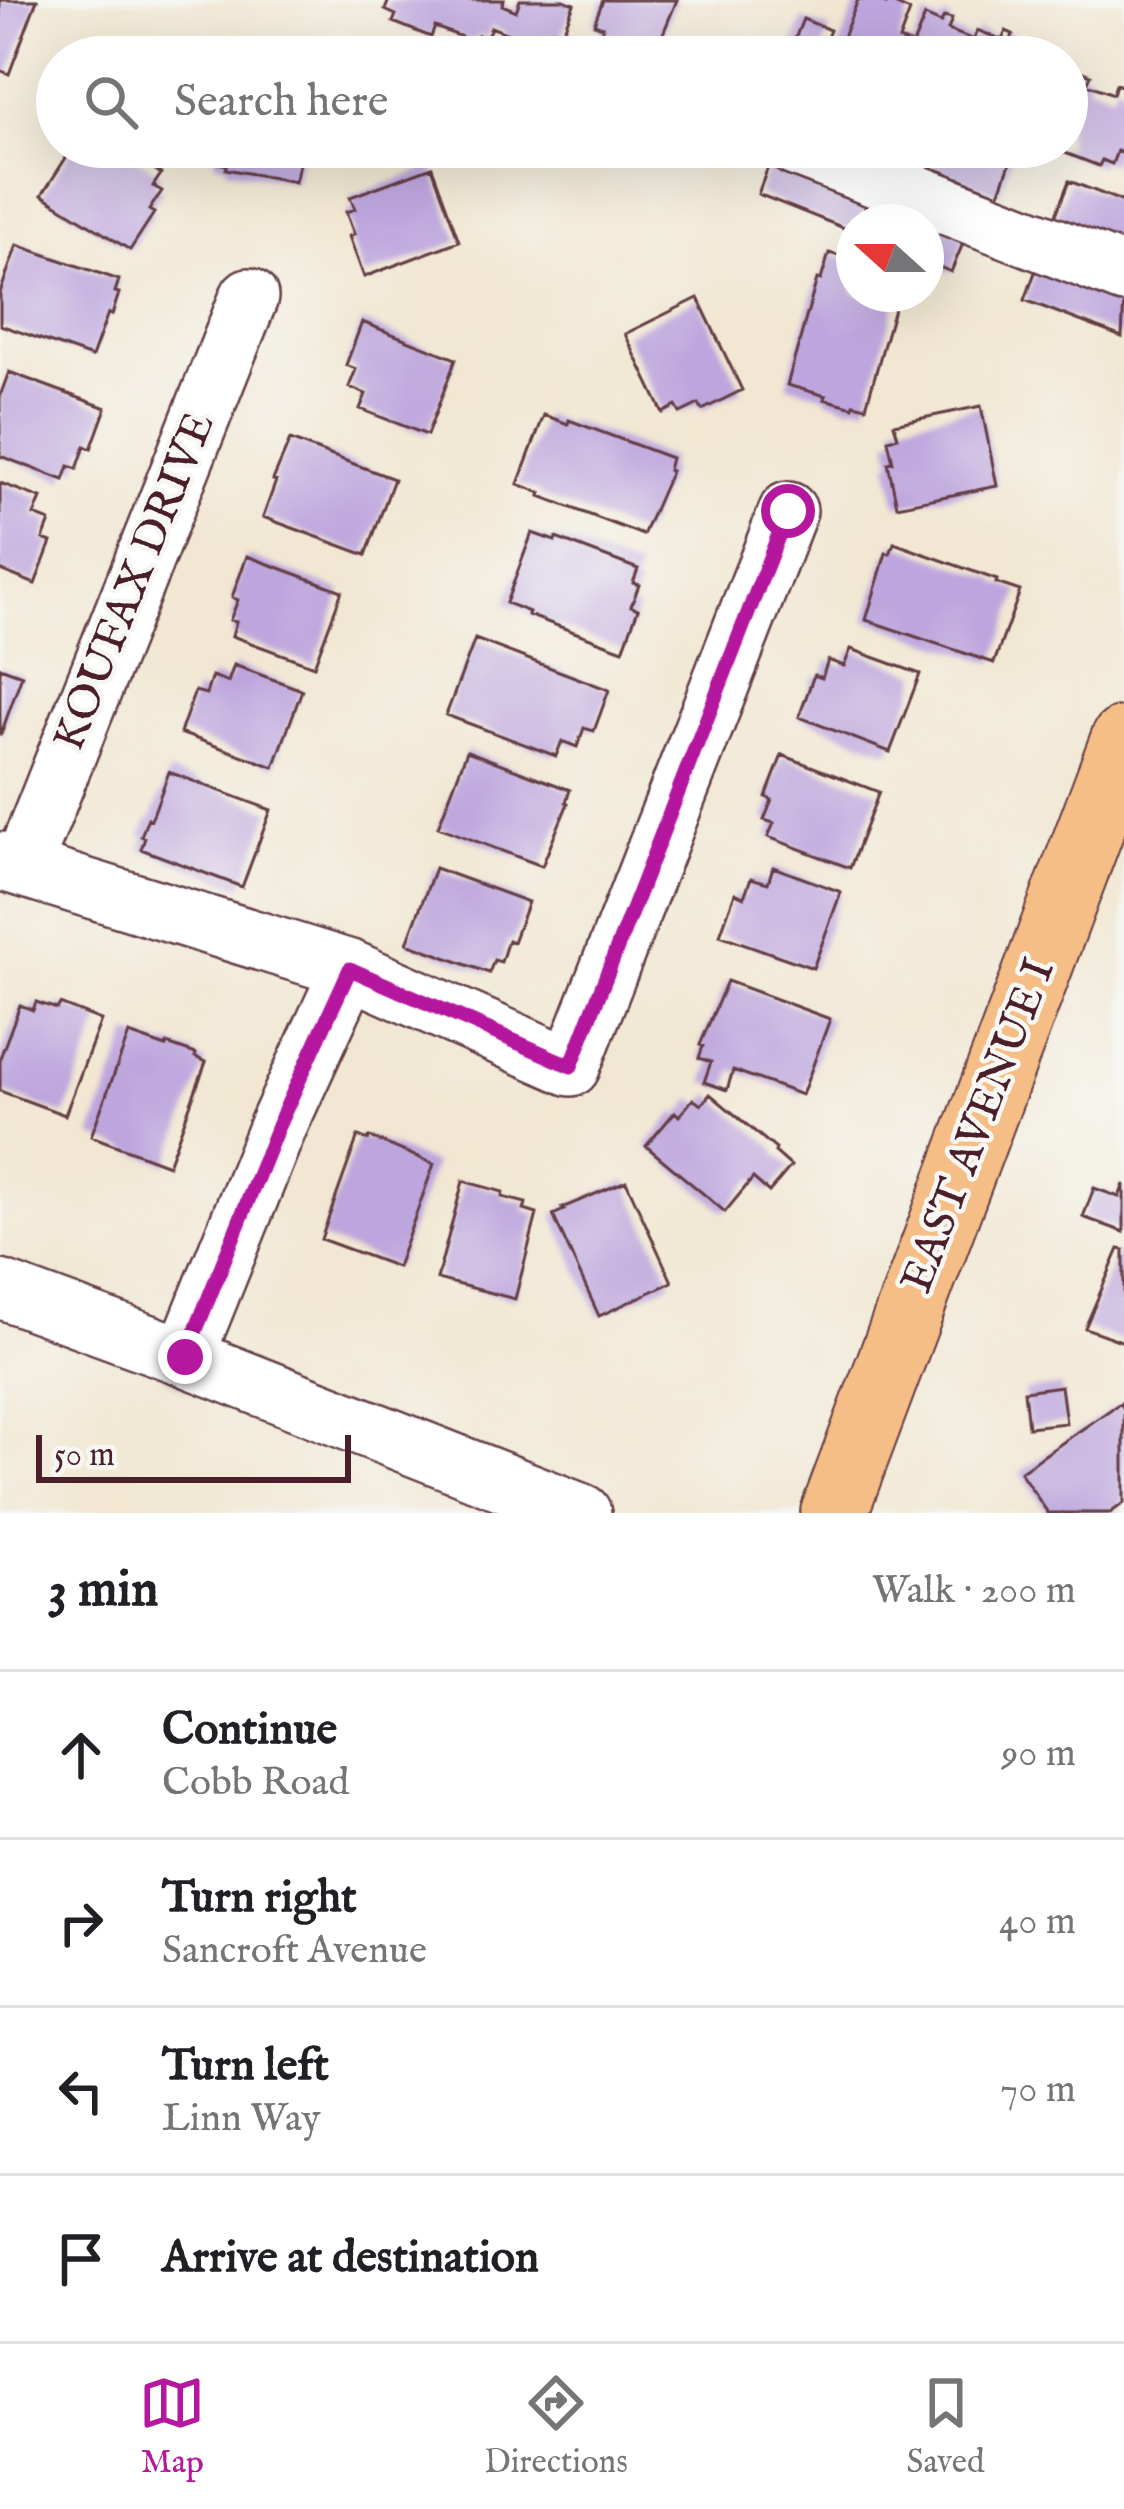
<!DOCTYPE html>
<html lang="en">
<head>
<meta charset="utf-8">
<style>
  body { margin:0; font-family:"IM FELL English",serif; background:#f2f2f2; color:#202124 }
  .compass { position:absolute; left:836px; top:204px; width:108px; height:108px; border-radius:50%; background:#fff; box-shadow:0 12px 48px #0002; rotate:291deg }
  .scale { position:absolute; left:36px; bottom:30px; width:315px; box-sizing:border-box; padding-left:12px; border:6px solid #4a1f2b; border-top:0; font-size:33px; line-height:42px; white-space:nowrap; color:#4a1f2b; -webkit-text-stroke:9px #f6f6f2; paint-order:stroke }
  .stop { position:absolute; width:36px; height:36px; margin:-27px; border:9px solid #b5179e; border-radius:50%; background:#fff }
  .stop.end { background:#b5179e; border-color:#fff; box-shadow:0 3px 12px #0008 }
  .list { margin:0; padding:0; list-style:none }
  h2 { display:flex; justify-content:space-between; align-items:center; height:156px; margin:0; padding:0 48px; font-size:51px }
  h2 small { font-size:39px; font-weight:400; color:#757577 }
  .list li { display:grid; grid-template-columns:78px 1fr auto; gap:36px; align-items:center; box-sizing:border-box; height:168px; padding:0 48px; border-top:3px solid #e0e0e0 }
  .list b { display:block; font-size:45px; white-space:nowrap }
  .list p { margin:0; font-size:39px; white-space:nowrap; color:#757577 }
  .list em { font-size:39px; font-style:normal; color:#757577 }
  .icon { flex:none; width:66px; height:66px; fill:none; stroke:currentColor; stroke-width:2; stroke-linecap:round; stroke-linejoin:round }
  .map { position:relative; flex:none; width:1124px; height:1513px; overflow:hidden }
  .search { position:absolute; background:#fff; box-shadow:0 12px 48px #0002; left:36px; right:36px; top:36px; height:132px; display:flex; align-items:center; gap:30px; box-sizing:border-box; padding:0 42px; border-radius:66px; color:#757577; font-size:45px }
  .sheet { height:828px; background:#fff }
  nav { display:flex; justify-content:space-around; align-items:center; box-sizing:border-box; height:168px; border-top:3px solid #e0e0e0; background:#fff; font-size:33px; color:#757577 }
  nav a { display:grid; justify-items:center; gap:6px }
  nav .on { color:#b5179e }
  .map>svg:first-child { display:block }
  .building { fill:#bda6dd }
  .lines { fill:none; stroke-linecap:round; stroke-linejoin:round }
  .minor-casing { stroke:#633d44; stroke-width:62 }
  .major-casing { stroke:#633d44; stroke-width:70 }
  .minor { stroke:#fff; stroke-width:57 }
  .major { stroke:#f6be87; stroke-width:66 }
  .route { stroke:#b5179e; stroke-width:15 }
  .labels { text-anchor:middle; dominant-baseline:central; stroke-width:9; stroke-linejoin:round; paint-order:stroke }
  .street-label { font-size:45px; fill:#4a1f2b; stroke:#f6f6f2 }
</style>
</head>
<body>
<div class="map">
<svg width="1124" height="1513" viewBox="0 0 1124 1513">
  <rect width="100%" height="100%" fill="#f6f6f2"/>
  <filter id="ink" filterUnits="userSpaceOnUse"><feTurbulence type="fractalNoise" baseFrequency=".00833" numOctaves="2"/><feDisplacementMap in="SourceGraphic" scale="24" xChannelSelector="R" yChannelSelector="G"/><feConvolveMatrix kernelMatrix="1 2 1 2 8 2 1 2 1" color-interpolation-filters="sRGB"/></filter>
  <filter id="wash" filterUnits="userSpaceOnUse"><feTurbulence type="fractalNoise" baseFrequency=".004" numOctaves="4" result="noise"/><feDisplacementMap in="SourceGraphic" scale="48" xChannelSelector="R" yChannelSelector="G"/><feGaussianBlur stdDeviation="2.7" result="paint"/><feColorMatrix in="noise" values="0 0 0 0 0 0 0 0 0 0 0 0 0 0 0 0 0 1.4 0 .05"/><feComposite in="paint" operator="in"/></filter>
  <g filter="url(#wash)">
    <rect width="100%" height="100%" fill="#f1e7d2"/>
    <g id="blocks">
      <path class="building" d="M 0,0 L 37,0 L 9,74 L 0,70 Z
        M 389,0 L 504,0 L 502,5 L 516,11 L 520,0 L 564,0 L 574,4 L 553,57 L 511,57 L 513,50 L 502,45 L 506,33 L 491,27 L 486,39 L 478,35 L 475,42 L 435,27 L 431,37 L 393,22 L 396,15 L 385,10 Z
        M 603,0 L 677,0 L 660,41 L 667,44 L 664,51 L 678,57 L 591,57 L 603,27 L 594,24 Z
        M 858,0 L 876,0 L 886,4 L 887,0 L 896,0 L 894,4 L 910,11 L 899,40 L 913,45 L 925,16 L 941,23 L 944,17 L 952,19 L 948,30 L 974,40 L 977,30 L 1002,40 L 1006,31 L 1013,34 L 1011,40 L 1028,47 L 1024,57 L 835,57 Z
        M 803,19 L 830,30 L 819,57 L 788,56 Z
        M 1067,65 L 1091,75 L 1087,84 L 1113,94 L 1116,84 L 1124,87 L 1122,94 L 1124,95 L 1124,154 L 1117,151 L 1112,164 L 1102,160 L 1099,166 L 1060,151 L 1061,147 L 1067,147 Z
        M 73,147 L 119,147 L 161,174 L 153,186 L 162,191 L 149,210 L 154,213 L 130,250 L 42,195 Z
        M 218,147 L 303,147 L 295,182 L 226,169 L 227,165 L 214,162 Z
        M 881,147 L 925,147 L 919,162 Z
        M 942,147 L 983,147 L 1012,158 L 999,194 L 933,168 Z
        M 771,159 L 869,197 L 860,222 L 854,222 L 854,232 L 758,194 Z
        M 432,167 L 459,241 L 364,277 L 349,236 L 354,234 L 346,212 L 355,209 L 350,197 Z
        M 1069,181 L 1124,202 L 1124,244 L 1055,217 Z
        M 900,209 L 966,236 L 951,272 L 926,261 L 926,222 L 894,222 Z
        M 17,245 L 119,280 L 115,292 L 119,293 L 112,315 L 108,313 L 92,357 L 0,325 L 0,293 Z
        M 829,253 L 854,260 L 854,294 L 896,294 L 894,301 L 896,302 L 866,407 L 854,404 L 853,407 L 824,399 L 826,396 L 787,385 L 817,279 L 821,280 Z
        M 1038,264 L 1124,297 L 1122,337 L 1025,300 Z
        M 698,298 L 742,390 L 702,410 L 699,404 L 680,413 L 676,406 L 663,413 L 625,334 Z
        M 362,322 L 456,359 L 427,435 L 360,409 L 366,394 L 349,387 L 356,369 L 346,365 Z
        M 9,372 L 106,408 L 91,449 L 85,446 L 77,469 L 69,466 L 64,480 L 0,456 L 0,396 Z
        M 981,406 L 997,486 L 897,506 L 888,463 L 893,462 L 888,440 L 898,437 L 894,424 Z
        M 544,415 L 568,424 L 569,420 L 671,458 L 668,470 L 671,471 L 643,535 L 540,496 L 541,493 L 518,484 Z
        M 290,440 L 394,479 L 366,555 L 263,517 L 276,481 L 273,480 Z
        M 0,483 L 41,498 L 34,515 L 50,521 L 43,539 L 51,542 L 35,584 L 0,570 Z
        M 532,533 L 555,541 L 556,538 L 638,569 L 633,583 L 639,585 L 631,606 L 638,609 L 623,650 L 528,615 L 529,612 L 506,603 Z
        M 894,543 L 997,580 L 996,583 L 1020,591 L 994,663 L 866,620 L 886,553 L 890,554 Z
        M 247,556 L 342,591 L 314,666 L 232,636 L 236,622 L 230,620 L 238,600 L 232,597 Z
        M 475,639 L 609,690 L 594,731 L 584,728 L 577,747 L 562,741 L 556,756 L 446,715 Z
        M 851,649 L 920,674 L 890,752 L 799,717 L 814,675 L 822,678 L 828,660 L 844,666 Z
        M 234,665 L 302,690 L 274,767 L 180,733 L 195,691 L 206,694 L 212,676 L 228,682 Z
        M 0,667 L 22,675 L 1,734 L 0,734 Z
        M 467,751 L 570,790 L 566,802 L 568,803 L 542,866 L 438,827 Z
        M 782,755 L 879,792 L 850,868 L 768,837 L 774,823 L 764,820 L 772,800 L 766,797 Z
        M 169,772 L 271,810 L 242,887 L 141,849 L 145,838 L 141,836 L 148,818 L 151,820 Z
        M 773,867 L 841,892 L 813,968 L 720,935 L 735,893 L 744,897 L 751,878 L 768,883 Z
        M 435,868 L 528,902 L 513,942 L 508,940 L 501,962 L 494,960 L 489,973 L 407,943 Z
        M 727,981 L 830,1019 L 802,1095 L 733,1070 L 727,1090 L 704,1082 L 711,1062 L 699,1058 L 703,1046 L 700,1045 Z
        M 36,1002 L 57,1009 L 60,1004 L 101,1020 L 65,1115 L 0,1091 L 0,1058 L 20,1005 L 33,1010 Z
        M 129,1034 L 166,1047 L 167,1044 L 196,1054 L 195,1057 L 206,1062 L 168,1165 L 91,1136 Z
        M 710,1094 L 776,1149 L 775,1152 L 791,1166 L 769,1192 L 753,1178 L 725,1212 L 646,1146 L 675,1112 L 679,1116 L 693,1099 L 701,1105 Z
        M 358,1136 L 368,1140 L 370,1137 L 434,1164 L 397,1267 L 321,1239 Z
        M 463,1181 L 503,1192 L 502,1197 L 526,1203 L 524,1210 L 537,1214 L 515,1299 L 437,1279 Z
        M 626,1181 L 672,1282 L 599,1316 L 553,1215 L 564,1210 L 562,1208 Z
        M 1124,1184 L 1124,1232 L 1083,1217 L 1094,1188 L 1119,1197 Z
        M 1119,1249 L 1124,1250 L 1124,1342 L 1085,1328 Z
        M 1061,1386 L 1066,1423 L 1028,1427 L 1024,1391 Z
        M 1120,1403 L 1124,1409 L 1124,1503 L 1110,1513 L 1048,1513 L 1020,1472 Z"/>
    </g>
  </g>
  <g filter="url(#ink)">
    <use href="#blocks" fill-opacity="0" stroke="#633d44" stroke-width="3"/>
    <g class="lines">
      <g class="minor-casing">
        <path id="minor" d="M 795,147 L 1124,274
          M 0,861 L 350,969 L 571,1067 L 788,511
          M 22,867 L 249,297
          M 0,1289 L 185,1357 L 582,1513
          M 185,1357 L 278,1126 L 350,969"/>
      </g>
      <g class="major-casing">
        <path id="major" d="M 834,1513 L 1124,740"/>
      </g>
      <use href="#minor" class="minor"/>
      <use href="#major" class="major"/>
    </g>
  </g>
  <g class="lines" filter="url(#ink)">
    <path class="route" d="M 185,1357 L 278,1126 L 350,969 L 571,1066 L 788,511"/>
  </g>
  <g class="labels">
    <g class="street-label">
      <text transform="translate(135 582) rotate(-68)">KOUFAX DRIVE</text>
      <text transform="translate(979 1126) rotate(-69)">EAST AVENUE I</text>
    </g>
  </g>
</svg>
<svg class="compass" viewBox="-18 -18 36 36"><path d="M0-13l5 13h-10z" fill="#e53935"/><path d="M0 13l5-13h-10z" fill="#757577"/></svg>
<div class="scale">50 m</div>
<div class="stop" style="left:788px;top:511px"></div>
<div class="stop end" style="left:185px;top:1357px"></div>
<div class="search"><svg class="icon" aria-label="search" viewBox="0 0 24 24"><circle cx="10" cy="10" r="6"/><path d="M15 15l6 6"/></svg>Search here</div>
</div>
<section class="sheet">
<h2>3 min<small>Walk · 200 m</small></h2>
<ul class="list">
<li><svg class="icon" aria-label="ahead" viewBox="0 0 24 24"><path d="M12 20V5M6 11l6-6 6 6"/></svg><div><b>Continue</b><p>Cobb Road</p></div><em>90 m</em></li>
<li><svg class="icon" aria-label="right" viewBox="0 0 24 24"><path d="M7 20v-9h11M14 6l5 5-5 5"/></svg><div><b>Turn right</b><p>Sancroft Avenue</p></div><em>40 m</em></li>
<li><svg class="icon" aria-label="left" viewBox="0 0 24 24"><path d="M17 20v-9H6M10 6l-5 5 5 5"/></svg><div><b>Turn left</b><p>Linn Way</p></div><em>70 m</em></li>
<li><svg class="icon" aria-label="arrive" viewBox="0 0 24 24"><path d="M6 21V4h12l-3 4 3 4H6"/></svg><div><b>Arrive at destination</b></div></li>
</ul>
</section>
<nav>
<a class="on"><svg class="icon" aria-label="map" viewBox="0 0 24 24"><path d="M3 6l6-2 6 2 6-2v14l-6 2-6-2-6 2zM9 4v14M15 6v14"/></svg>Map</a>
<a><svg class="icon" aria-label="directions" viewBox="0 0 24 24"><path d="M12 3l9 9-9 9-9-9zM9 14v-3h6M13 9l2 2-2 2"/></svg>Directions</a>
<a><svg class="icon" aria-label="saved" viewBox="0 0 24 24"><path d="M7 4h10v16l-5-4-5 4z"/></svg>Saved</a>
</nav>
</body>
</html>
